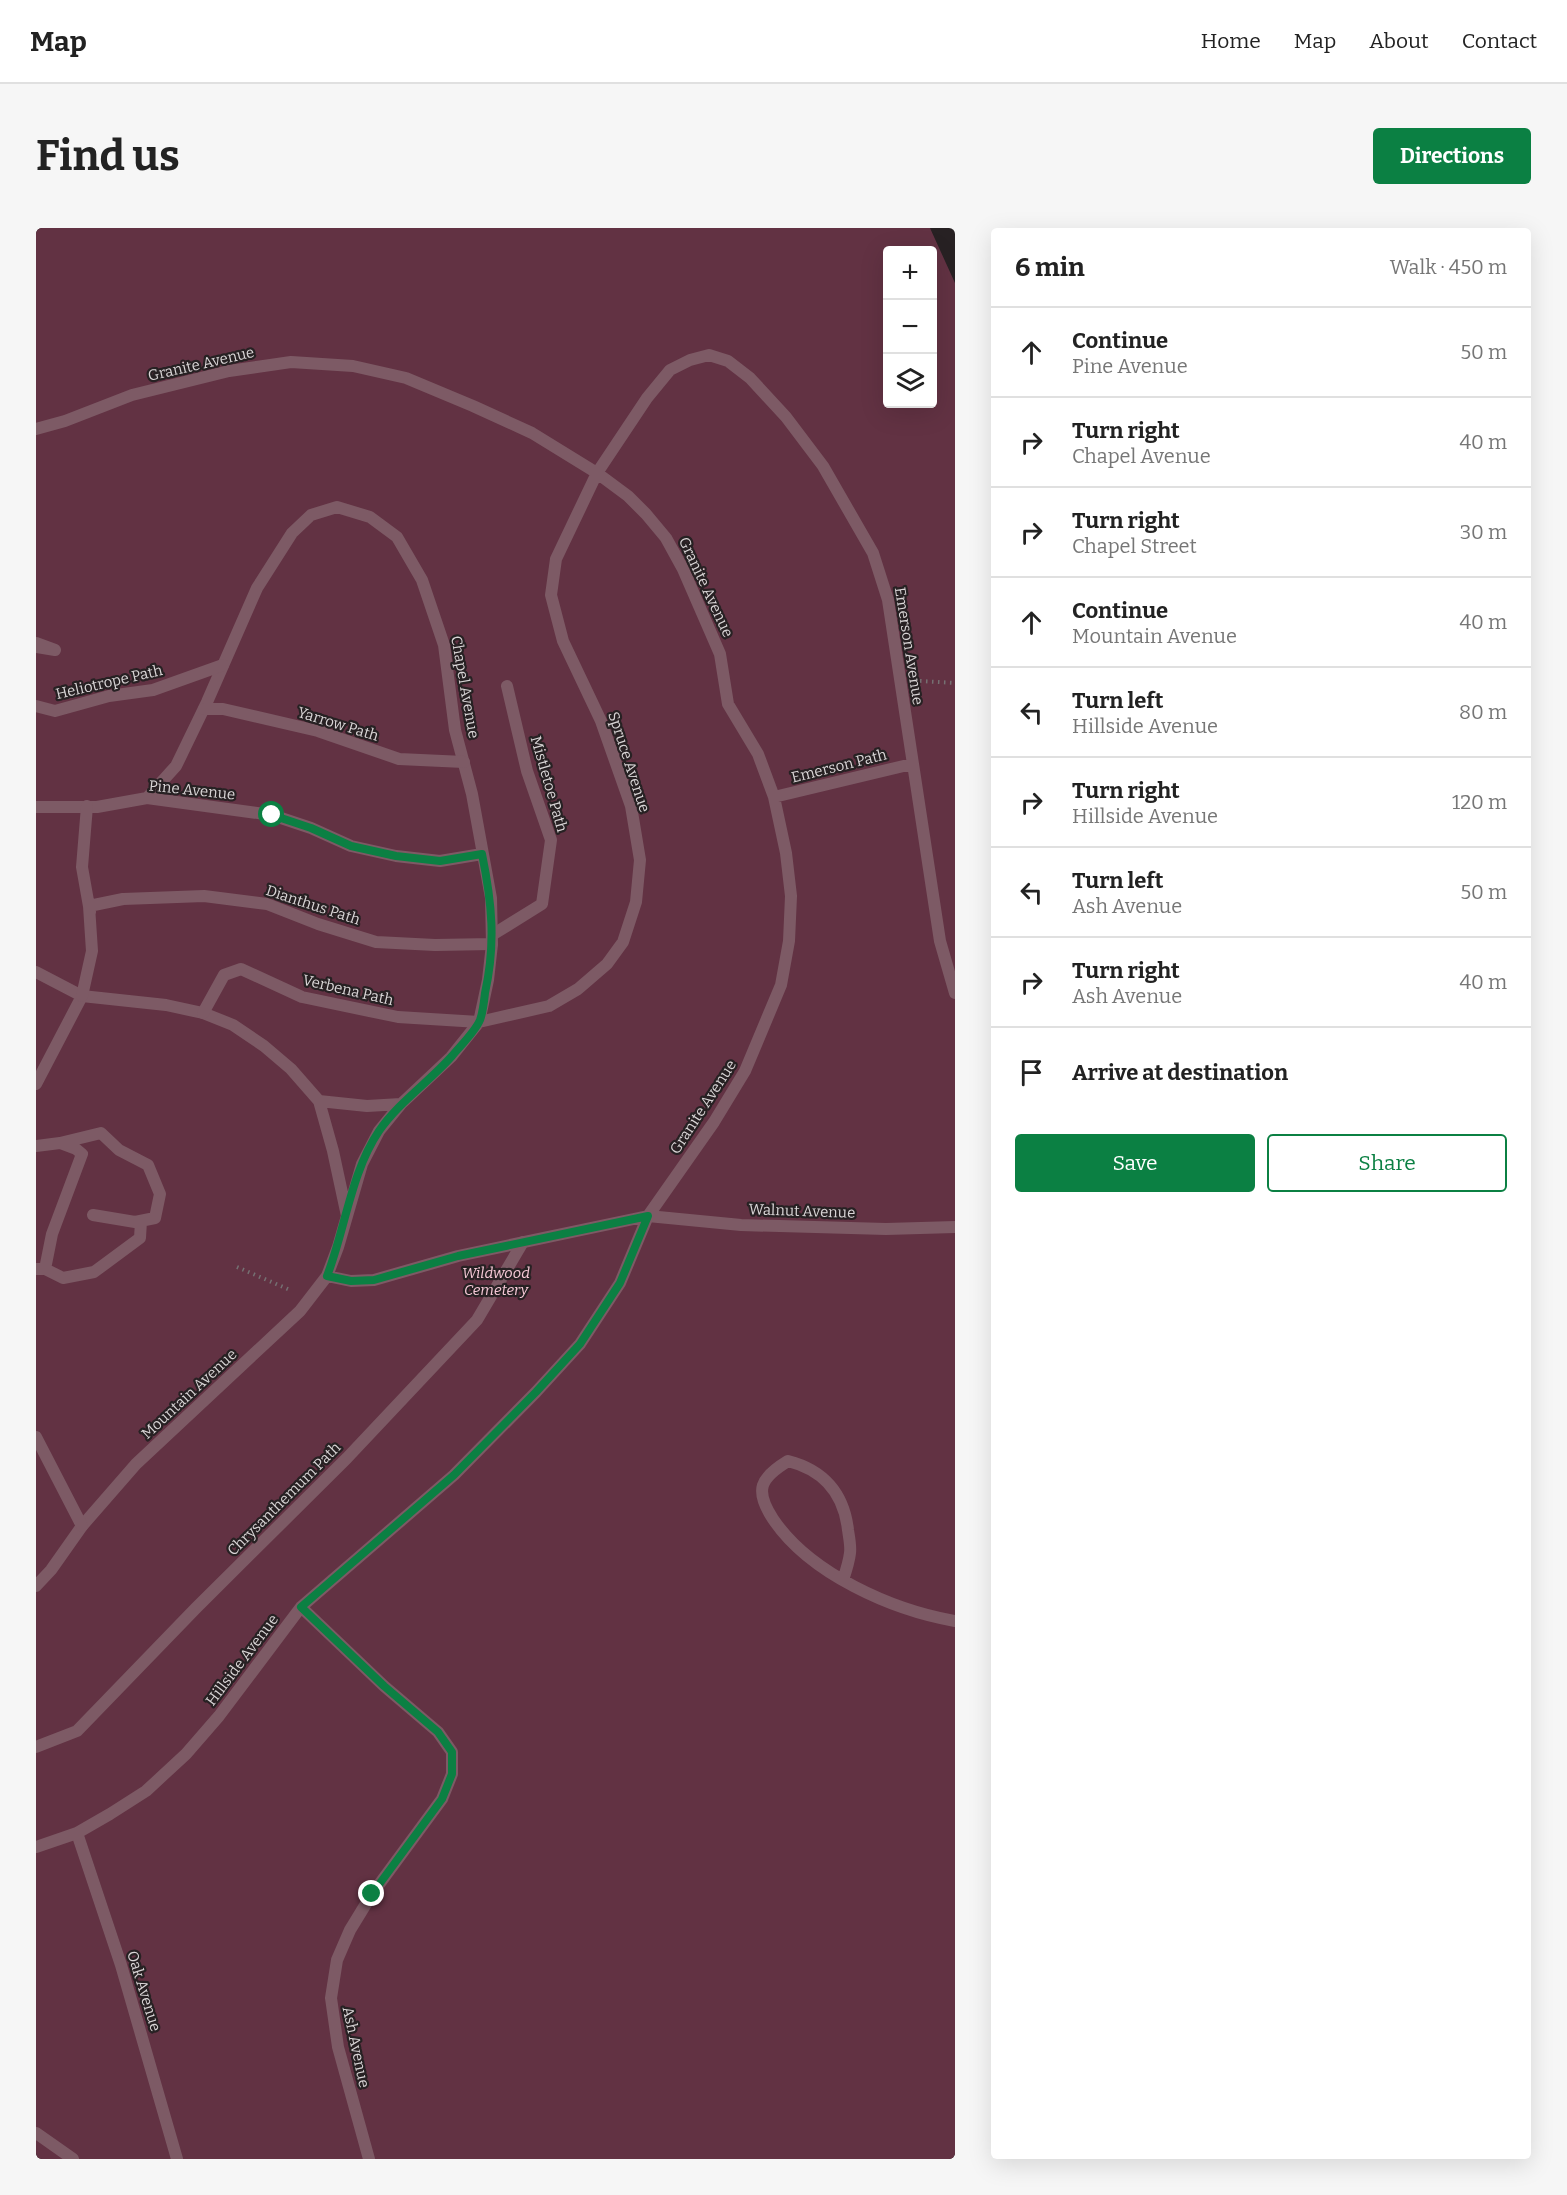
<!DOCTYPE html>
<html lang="en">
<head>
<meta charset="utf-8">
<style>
  body { margin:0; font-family:Bitter,serif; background:#f6f6f6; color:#222 }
  .controls { position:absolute; right:18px; top:18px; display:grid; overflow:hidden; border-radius:6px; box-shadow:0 6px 24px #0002 }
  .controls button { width:54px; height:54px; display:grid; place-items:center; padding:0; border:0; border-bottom:2px solid #e0e0e0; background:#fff; color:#222; font:30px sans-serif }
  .stop { position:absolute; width:18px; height:18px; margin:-14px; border:4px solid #0b8043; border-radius:50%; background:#fff }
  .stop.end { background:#0b8043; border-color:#fff; box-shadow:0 2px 6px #0008 }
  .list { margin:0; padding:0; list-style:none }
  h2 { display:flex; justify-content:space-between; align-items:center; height:78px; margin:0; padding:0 24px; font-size:26px }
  h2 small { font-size:20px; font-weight:400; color:#767676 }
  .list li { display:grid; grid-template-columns:39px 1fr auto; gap:18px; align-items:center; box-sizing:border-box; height:90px; padding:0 24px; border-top:2px solid #e0e0e0 }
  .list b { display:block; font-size:22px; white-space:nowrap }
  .list p { margin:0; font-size:20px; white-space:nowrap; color:#767676 }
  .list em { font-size:20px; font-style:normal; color:#767676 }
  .actions { display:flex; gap:12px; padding:18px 24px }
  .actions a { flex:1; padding:14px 0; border:2px solid #0b8043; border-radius:6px; text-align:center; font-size:21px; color:#0b8043 }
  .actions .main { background:#0b8043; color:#fff }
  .icon { flex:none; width:33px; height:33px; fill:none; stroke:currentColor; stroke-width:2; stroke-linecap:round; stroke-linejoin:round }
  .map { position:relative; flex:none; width:919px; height:1931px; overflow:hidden; border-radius:6px }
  header { display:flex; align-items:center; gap:36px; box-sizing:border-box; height:84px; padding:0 30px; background:#fff; border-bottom:2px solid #e0e0e0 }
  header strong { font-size:28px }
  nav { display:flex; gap:33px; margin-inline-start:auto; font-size:21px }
  .intro { display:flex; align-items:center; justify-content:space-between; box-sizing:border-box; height:144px; padding:0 36px }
  h1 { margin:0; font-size:42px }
  .button { padding:15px 27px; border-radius:6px; background:#0b8043; color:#fff; font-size:21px; font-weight:700 }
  main { display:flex; gap:36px; padding:0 36px }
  aside { flex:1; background:#fff; border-radius:6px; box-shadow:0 6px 24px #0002 }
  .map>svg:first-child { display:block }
  .green { fill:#623243; fill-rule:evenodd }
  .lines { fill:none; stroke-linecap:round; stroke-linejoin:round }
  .path { stroke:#757072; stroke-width:4; stroke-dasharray:1.5 4.5; stroke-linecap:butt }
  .service { stroke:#7d5a65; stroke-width:12 }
  .pedestrian { stroke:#7d5a65; stroke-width:12 }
  .route { stroke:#0b8043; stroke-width:8 }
  .labels { text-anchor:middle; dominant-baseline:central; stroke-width:4.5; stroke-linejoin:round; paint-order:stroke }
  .street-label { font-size:15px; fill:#d9d5d6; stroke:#272123 }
  .park-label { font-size:15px; font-style:italic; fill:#f7c9d7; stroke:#272123 }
</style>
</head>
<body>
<header>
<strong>Map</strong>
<nav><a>Home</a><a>Map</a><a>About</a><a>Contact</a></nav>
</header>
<div class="intro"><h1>Find us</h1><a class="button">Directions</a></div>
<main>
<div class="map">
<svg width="919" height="1931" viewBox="0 0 919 1931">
  <rect width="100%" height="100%" fill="#272123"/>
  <path class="green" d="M 0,0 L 894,0 L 919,55 L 919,1931 L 0,1931 ZM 852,22 L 897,22 L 897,176 L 852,176 Z"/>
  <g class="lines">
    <path class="path" d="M 884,453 L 919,455
      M 201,1039 L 254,1062"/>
    <path class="service" d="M 0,201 L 29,193 L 96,167 L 193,143 L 255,134 L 317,138 L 370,150 L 437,178 L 496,205 L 561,245 L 592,268 L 610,286 L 630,310 L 647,341 L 684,426 L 692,476 L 722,526 L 738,569 L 750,625 L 755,668 L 753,713 L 745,757 L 709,843 L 678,894 L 612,988 L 584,1055 L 544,1116 L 500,1164 L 418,1247 L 265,1379 L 183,1488 L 150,1526 L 110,1563 L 74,1586 L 41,1605 L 0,1619
      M 738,569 L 876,536
      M 111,570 L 140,538 L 171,474 L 221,360 L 256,305 L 275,287 L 301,279 L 334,289 L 361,309 L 386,352 L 408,417 L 419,502 L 436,566 L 455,670 L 456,716 L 452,752 L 443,794 L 415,829 L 365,876 L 343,903 L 326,936 L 311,988
      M 0,579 L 61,579 L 111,570 L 236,587 L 275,600 L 315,618 L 360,628 L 404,633 L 446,626
      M 0,744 L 46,768 L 130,777 L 167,785 L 197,797 L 228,818 L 255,841 L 283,873 L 297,923 L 311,988 L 302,1019 L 291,1048 L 264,1083 L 100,1236 L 46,1298 L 15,1342 L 0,1358
      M 443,794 L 513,778 L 542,761 L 571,736 L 587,714 L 600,674 L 604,632 L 595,578 L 565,493 L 527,413 L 515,367 L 520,331 L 561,245 L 611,170 L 634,142 L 654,132 L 673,127 L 692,133 L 714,150 L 750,189 L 787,238 L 837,325 L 852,372 L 904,713 L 919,765
      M 0,856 L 46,768
      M 283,873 L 331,878 L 365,876
      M 291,1048 L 315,1053 L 338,1052 L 422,1028 L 612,988 L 705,997 L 850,1001 L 919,999
      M 807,1352 C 810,1343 813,1334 814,1325 C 815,1318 813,1309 812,1302 C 808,1266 788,1242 752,1233 C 724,1250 718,1262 737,1291 C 774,1346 856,1382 919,1393
      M 265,1379 L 348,1458 L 402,1504 L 416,1524 L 416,1546 L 406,1571 L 336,1666 L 314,1702 L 301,1732 L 295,1770 L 302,1819 L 333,1931
      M 41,1605 L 85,1737 L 141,1931"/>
    <path class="pedestrian" d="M 0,415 L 19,422 L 0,419
      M 0,478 L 19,483 L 73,468 L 117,462 L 187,437
      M 168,481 L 187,481 L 282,503 L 363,531 L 428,534
      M 51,578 L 46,639 L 54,684
      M 456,707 L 506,676 L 515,612 L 491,543 L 471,458
      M 46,768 L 56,723 L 53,678 L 87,671 L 168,668 L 231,676 L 282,696 L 340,714 L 399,717 L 456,716
      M 167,785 L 188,747 L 205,741 L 266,769 L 362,789 L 443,794
      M 0,918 L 24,915 L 65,905 L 83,922 L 112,937 L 124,966 L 119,990 L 99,994 L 57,987
      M 0,1041 L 9,1041 L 27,1050 L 58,1044 L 104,1010 L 105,993
      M 9,1041 L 16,1006 L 46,926 L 40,921 L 24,915
      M 0,1209 L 46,1298
      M 0,1519 L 41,1503 L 160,1380 L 311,1230 L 441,1092 L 487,1014
      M 0,1905 L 37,1931"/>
  </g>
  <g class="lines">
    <path class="route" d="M 236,587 L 275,600 L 315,618 L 360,628 L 404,633 L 446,626 C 456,675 460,715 449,765 C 448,774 447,784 444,792 C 439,804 424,818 416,828 C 393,854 363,874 343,903 C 315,944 309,1002 291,1048 L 315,1053 L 338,1052 L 422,1028 L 612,988 L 584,1055 L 544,1116 L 500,1164 L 418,1247 L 265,1379 L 348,1458 L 402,1504 L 416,1524 L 416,1546 L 406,1571 L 336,1666"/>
  </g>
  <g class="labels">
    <g class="street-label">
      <text transform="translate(165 136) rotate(-13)">Granite Avenue</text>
      <text transform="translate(670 359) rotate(65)">Granite Avenue</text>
      <text transform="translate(873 418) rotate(81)">Emerson Avenue</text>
      <text transform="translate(73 454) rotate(-13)">Heliotrope Path</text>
      <text transform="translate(429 459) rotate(80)">Chapel Avenue</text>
      <text transform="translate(302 496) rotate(17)">Yarrow Path</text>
      <text transform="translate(593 534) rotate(72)">Spruce Avenue</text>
      <text transform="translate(803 538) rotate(-14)">Emerson Path</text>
      <text transform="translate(513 556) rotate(74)">Mistletoe Path</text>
      <text transform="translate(156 562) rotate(6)">Pine Avenue</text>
      <text transform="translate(277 677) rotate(18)">Dianthus Path</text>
      <text transform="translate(312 762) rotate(13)">Verbena Path</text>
      <text transform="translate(667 879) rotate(-57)">Granite Avenue</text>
      <text transform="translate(766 983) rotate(2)">Walnut Avenue</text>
      <text transform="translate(153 1166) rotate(-43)">Mountain Avenue</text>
      <text transform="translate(248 1271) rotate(-45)">Chrysanthemum Path</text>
      <text transform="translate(206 1432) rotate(-53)">Hillside Avenue</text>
      <text transform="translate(108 1763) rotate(73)">Oak Avenue</text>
      <text transform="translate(320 1819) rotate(78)">Ash Avenue</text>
    </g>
    <g class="park-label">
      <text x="460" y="1045">Wildwood<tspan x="460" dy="17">Cemetery</tspan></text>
    </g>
  </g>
</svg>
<div class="controls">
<button>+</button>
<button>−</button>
<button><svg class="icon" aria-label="layers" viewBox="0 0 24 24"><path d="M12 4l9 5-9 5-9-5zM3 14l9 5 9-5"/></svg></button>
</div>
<div class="stop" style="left:236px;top:587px"></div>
<div class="stop end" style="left:336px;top:1666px"></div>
</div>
<aside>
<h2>6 min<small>Walk · 450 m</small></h2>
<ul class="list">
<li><svg class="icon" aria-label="ahead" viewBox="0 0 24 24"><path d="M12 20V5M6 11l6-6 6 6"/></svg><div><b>Continue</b><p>Pine Avenue</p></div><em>50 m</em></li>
<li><svg class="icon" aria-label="right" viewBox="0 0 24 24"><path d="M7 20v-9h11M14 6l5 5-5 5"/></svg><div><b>Turn right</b><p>Chapel Avenue</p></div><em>40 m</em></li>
<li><svg class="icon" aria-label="right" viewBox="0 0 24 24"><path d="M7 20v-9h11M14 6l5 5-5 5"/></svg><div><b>Turn right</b><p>Chapel Street</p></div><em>30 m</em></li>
<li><svg class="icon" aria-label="ahead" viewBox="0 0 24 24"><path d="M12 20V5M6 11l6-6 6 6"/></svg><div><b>Continue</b><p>Mountain Avenue</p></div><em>40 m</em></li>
<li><svg class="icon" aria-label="left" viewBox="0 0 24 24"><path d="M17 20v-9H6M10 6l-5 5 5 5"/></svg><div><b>Turn left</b><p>Hillside Avenue</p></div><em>80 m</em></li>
<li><svg class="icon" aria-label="right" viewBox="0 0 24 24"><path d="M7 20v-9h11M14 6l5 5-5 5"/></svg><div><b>Turn right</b><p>Hillside Avenue</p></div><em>120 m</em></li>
<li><svg class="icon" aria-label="left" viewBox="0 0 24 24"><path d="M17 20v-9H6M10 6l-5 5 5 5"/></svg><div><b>Turn left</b><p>Ash Avenue</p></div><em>50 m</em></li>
<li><svg class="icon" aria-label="right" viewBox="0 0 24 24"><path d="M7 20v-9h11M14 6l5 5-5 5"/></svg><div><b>Turn right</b><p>Ash Avenue</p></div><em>40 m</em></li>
<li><svg class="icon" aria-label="arrive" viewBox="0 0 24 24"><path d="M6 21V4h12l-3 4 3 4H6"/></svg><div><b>Arrive at destination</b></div></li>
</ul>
<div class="actions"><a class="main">Save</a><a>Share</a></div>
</aside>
</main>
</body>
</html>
